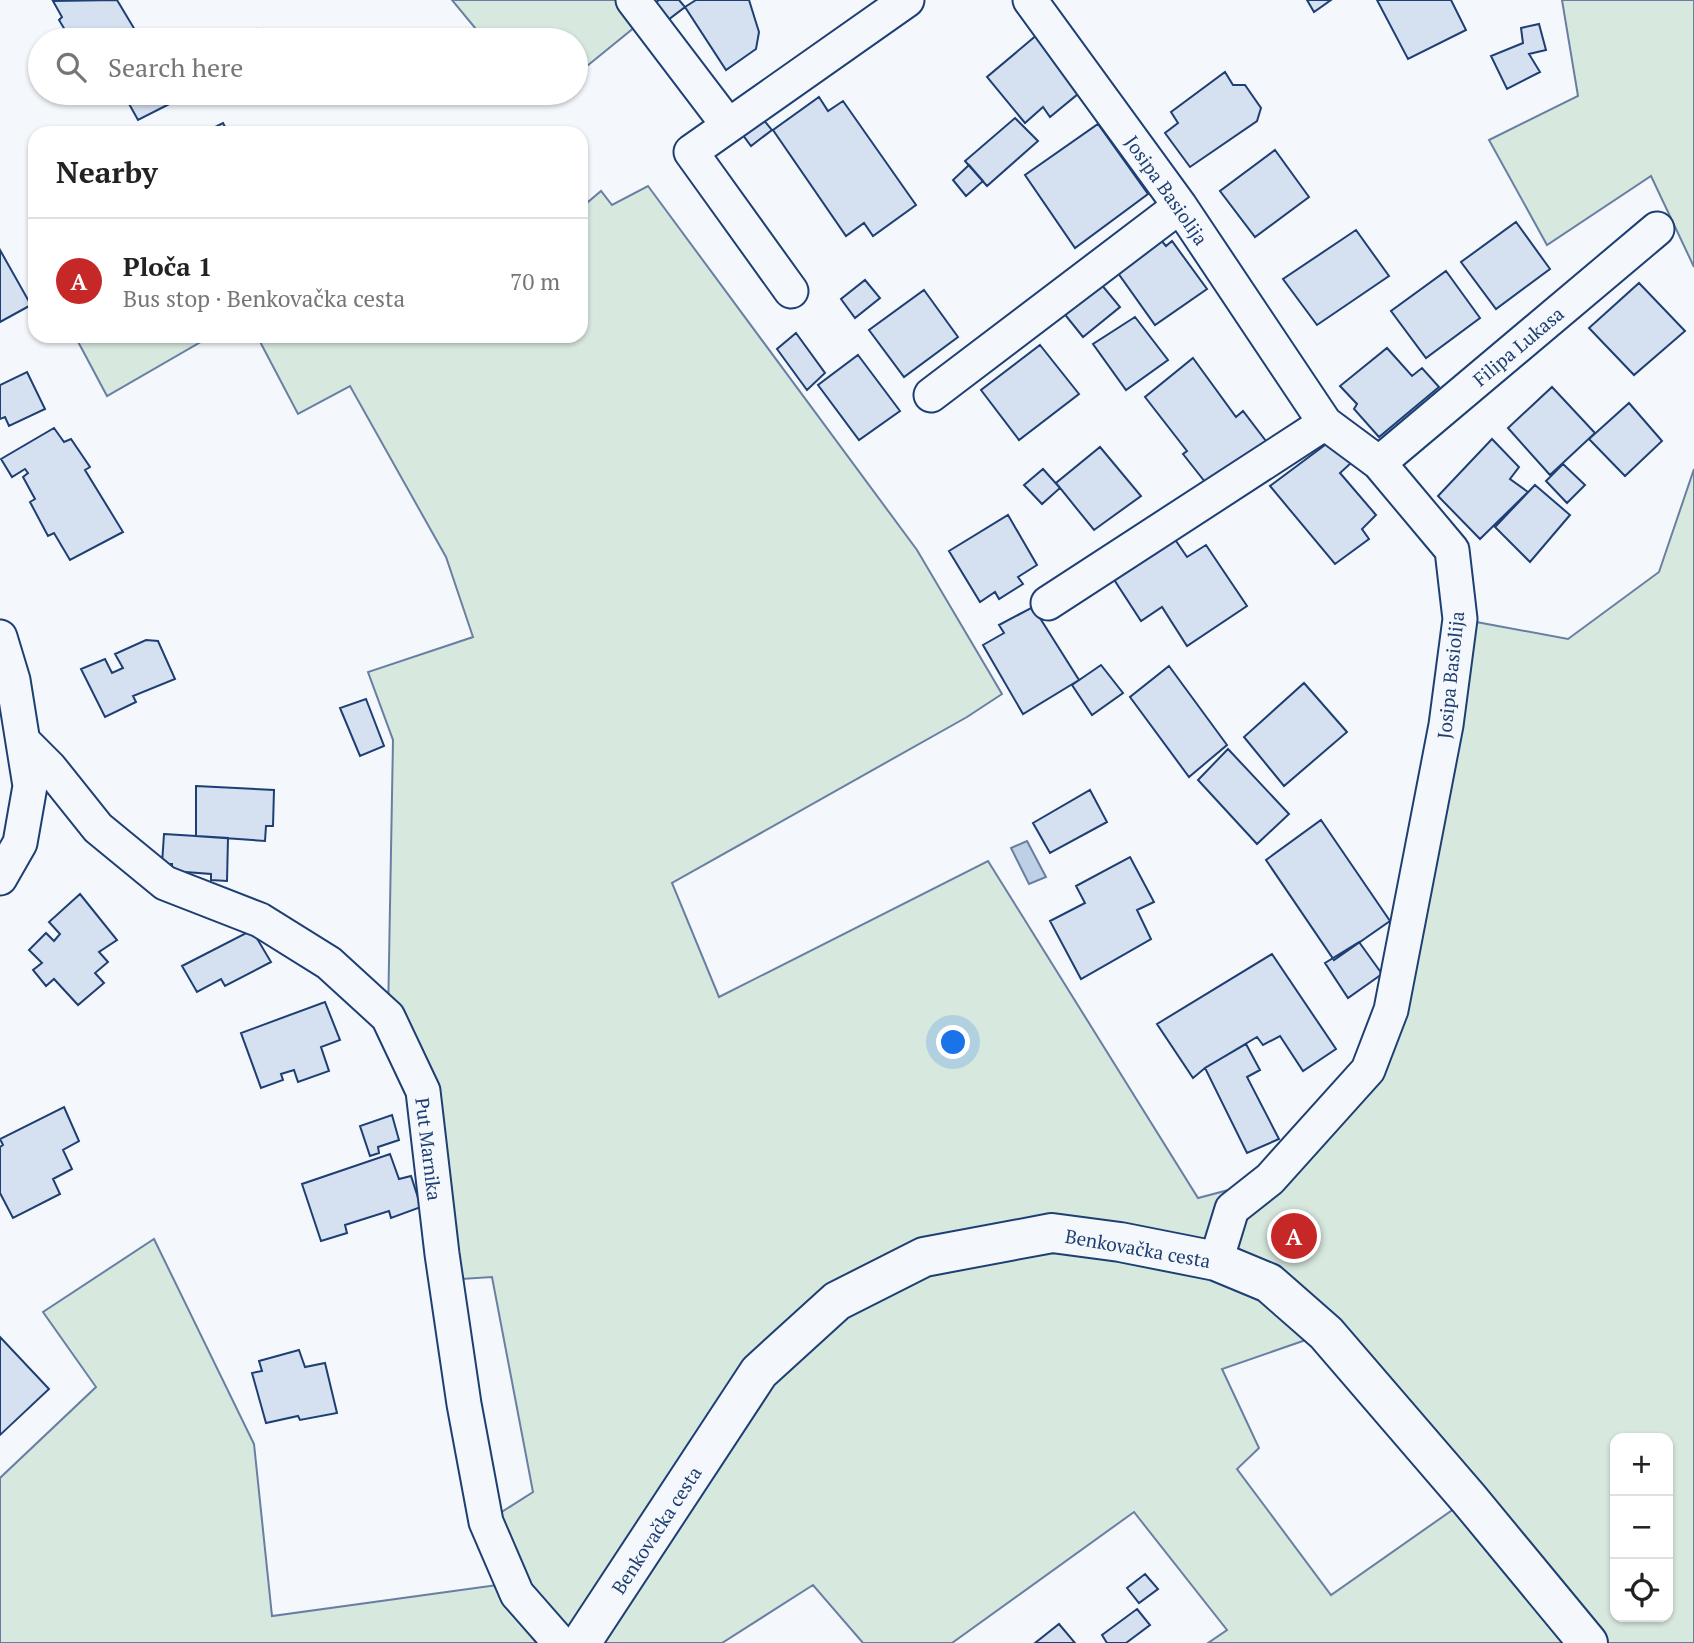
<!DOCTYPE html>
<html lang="en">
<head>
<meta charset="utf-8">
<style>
  body { margin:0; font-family:"PT Serif",serif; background:#f6f6f6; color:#222 }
  .controls { position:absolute; right:21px; bottom:21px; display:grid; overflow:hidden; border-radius:14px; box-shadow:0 2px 5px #0004 }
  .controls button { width:63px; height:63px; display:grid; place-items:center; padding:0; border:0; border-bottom:2px solid #e0e0e0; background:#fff; color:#222; font:35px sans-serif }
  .you { position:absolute; left:954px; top:1043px; width:24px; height:24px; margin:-18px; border:5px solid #fff; border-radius:50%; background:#1a73e8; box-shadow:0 0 0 10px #1a73e833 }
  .badge { display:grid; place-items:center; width:46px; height:46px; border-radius:50%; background:#c62828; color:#fff; font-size:23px; font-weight:700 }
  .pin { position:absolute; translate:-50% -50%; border:4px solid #fff; box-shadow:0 2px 7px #0006 }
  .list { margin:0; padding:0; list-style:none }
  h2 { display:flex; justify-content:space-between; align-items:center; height:91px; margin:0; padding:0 28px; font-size:30px }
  h2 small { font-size:23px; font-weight:400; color:#767676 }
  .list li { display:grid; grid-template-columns:46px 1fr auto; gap:21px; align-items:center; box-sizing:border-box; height:126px; padding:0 28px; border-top:2px solid #e0e0e0 }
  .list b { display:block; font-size:26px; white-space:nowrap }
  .list p { margin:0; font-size:23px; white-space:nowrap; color:#767676 }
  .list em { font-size:23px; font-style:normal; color:#767676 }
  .icon { flex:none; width:38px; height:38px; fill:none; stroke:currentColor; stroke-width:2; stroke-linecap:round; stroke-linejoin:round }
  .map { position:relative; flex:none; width:1694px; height:1643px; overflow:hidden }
  .search { position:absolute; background:#fff; box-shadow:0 2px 5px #0004; left:28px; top:28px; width:560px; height:77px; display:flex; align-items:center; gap:18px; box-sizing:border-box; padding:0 24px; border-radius:38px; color:#767676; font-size:26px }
  .panel { position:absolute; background:#fff; box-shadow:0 2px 5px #0004; left:28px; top:126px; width:560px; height:217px; border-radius:21px }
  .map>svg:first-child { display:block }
  .green { fill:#d7e8df; stroke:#687fa3; stroke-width:2; fill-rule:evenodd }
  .water { fill:#bed0e5; stroke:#687fa3; stroke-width:2 }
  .building { fill:#d5e0f0; stroke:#1d3f73; stroke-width:2 }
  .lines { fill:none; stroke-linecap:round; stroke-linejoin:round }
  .minor-casing { stroke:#1d3f73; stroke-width:37 }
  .secondary-casing { stroke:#1d3f73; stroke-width:42 }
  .minor { stroke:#f4f7fb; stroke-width:33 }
  .secondary { stroke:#f4f7fb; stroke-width:38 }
  .labels { text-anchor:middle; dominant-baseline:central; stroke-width:5; stroke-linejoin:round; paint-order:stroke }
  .street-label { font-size:19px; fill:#1d3f73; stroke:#f4f7fb }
</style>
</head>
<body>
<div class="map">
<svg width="1694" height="1643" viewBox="0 0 1694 1643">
  <rect width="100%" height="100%" fill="#f4f7fb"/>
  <path class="green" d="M 452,0 L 624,0 L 641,22 L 576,75 L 576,40 L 485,40 Z
    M 1562,0 L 1694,0 L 1694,267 L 1651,176 L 1547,245 L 1489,140 L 1578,96 Z
    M 648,186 L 917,550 L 1002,694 L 967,717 L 672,883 L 719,997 L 988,861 L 1198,1198 L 1270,1179 L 1368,1070 L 1460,619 L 1568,639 L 1659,572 L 1694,469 L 1694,1643 L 1208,1643 L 1227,1630 L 1134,1512 L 952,1643 L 863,1643 L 813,1585 L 722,1643 L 0,1643 L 0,1478 L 96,1387 L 43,1312 L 154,1239 L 254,1444 L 272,1616 L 512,1583 L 486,1522 L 533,1492 L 492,1277 L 446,1280 L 423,1091 L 388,1017 L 393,740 L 368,672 L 473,637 L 446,557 L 350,386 L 298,414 L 257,336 L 581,336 L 581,208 L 601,191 L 612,205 ZM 1326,1333 L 1468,1499 L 1331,1595 L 1237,1469 L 1259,1448 L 1222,1369 ZM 1615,1438 L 1668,1438 L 1668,1617 L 1615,1617 Z
    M 75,336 L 211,336 L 107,396 Z"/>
  <path class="water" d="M 1027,841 L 1046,877 L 1029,884 L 1011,848 Z"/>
  <path class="building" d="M 117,0 L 141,40 L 71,40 L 59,20 L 62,17 L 53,1 Z
    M 659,0 L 679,0 L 685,7 L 664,23 L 651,6 Z
    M 696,0 L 749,0 L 759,32 L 756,49 L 726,70 L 685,7 Z
    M 1307,0 L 1331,0 L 1314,12 Z
    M 1377,0 L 1451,0 L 1466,30 L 1408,59 Z
    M 1539,24 L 1546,50 L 1529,54 L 1540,72 L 1507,89 L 1491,56 L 1523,43 L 1521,28 Z
    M 256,29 L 261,40 L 234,40 Z
    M 1038,34 L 1084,89 L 1050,117 L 1043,107 L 1025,123 L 987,77 Z
    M 1225,72 L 1233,85 L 1245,85 L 1261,108 L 1257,121 L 1190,167 L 1165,133 L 1178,123 L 1171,112 Z
    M 123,93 L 191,93 L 138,120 Z
    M 819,97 L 828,111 L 843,101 L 916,205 L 873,236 L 864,223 L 846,236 L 773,130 Z
    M 757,112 L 772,130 L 751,146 L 737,127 Z
    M 1015,118 L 1038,141 L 987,186 L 965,161 Z
    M 223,123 L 228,133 L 203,133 Z
    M 1098,124 L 1148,194 L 1075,248 L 1025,175 Z
    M 1275,150 L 1309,197 L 1255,237 L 1220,191 Z
    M 969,165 L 983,181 L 966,196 L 953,180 Z
    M 1516,222 L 1550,269 L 1496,309 L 1461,262 Z
    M 1356,230 L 1389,276 L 1317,325 L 1283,279 Z
    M 1160,239 L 1166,246 L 1172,241 L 1207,289 L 1155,325 L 1113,266 Z
    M 0,250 L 31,305 L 0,322 Z
    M 1446,271 L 1480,318 L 1426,358 L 1391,311 Z
    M 1096,278 L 1120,307 L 1083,337 L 1058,306 Z
    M 865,280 L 880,298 L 855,318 L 841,299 Z
    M 1639,283 L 1685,331 L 1634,375 L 1589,328 Z
    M 924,290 L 958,337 L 904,377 L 869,330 Z
    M 1135,317 L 1168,360 L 1126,390 L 1093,344 Z
    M 796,333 L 825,373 L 807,390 L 777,349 Z
    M 1040,345 L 1079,394 L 1019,440 L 981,390 Z
    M 1387,348 L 1412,376 L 1422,368 L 1439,387 L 1379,437 L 1354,409 L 1357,404 L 1340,386 Z
    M 858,355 L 900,411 L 859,440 L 818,385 Z
    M 1193,358 L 1236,417 L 1243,411 L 1269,445 L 1209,487 L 1183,454 L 1187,451 L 1145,397 Z
    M 27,372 L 45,409 L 9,426 L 5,417 L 0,419 L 0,385 Z
    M 1552,387 L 1595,433 L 1550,475 L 1508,428 Z
    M 1629,403 L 1662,441 L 1625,476 L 1589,439 Z
    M 54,428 L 64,442 L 71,439 L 90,467 L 85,470 L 123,532 L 70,560 L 54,533 L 48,536 L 30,502 L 35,499 L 23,477 L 28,473 L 25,469 L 12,477 L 1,459 Z
    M 1492,439 L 1519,467 L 1510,479 L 1528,492 L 1480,539 L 1438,496 Z
    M 1329,442 L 1351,463 L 1340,473 L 1376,515 L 1362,529 L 1369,539 L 1335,564 L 1270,486 Z
    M 1100,447 L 1141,496 L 1094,530 L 1056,483 Z
    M 1563,464 L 1585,485 L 1567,503 L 1546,481 Z
    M 1043,469 L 1060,488 L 1042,504 L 1024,485 Z
    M 1535,485 L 1570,515 L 1530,562 L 1495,527 Z
    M 1008,515 L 1037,565 L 1018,577 L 1023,584 L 999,599 L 995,592 L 980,602 L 949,551 Z
    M 1174,538 L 1187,557 L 1206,545 L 1247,606 L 1187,646 L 1162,607 L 1141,621 L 1113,578 Z
    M 1033,607 L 1079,680 L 1023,714 L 983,645 L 1004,633 L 999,625 Z
    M 146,640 L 158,641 L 175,679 L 133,696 L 136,702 L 105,717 L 81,669 L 105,659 L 112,673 L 123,668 L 115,654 Z
    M 1101,665 L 1123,693 L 1092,715 L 1072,685 Z
    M 1169,666 L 1227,745 L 1189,777 L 1130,697 Z
    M 1304,683 L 1347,732 L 1284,786 L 1244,737 Z
    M 366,699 L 384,746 L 360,756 L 340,708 Z
    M 1228,749 L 1289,814 L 1257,844 L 1198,780 Z
    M 196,786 L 274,790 L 273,826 L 266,826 L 265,841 L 196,836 Z
    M 1090,790 L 1107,822 L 1050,853 L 1033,823 Z
    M 1321,820 L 1390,921 L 1334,960 L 1266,860 Z
    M 164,834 L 228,838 L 227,881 L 211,880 L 211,874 L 172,871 L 172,864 L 162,864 Z
    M 1130,857 L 1154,902 L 1137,910 L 1151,939 L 1081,979 L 1050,921 L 1085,903 L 1076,886 Z
    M 80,894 L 117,940 L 99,952 L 108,962 L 95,973 L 104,983 L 78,1005 L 54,979 L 46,986 L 33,970 L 42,963 L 29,950 L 46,933 L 54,941 L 60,934 L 49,922 Z
    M 252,930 L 271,962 L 225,986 L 221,979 L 197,992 L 182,966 Z
    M 1359,942 L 1382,974 L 1348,998 L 1325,963 Z
    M 1272,954 L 1336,1049 L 1303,1071 L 1280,1036 L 1263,1045 L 1257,1037 L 1205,1068 L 1193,1078 L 1157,1024 Z
    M 325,1002 L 340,1040 L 321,1047 L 329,1071 L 298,1082 L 294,1070 L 281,1074 L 283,1080 L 261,1088 L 241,1033 Z
    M 1246,1044 L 1260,1070 L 1247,1077 L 1279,1139 L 1247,1153 L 1205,1068 Z
    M 64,1107 L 79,1141 L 63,1150 L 72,1169 L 53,1179 L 60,1194 L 13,1218 L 0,1193 L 0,1147 L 3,1145 L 0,1139 Z
    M 392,1115 L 399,1140 L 378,1147 L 379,1153 L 370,1156 L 360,1126 Z
    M 390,1154 L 399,1179 L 411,1176 L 421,1207 L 391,1218 L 389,1211 L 345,1225 L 347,1233 L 321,1241 L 302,1184 Z
    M 0,1337 L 49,1389 L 0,1435 Z
    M 299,1350 L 305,1367 L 325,1363 L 337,1413 L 300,1420 L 298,1416 L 266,1423 L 252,1373 L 262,1371 L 259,1361 Z
    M 1145,1574 L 1158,1589 L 1139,1603 L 1127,1588 Z
    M 1137,1609 L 1150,1625 L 1126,1643 L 1107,1643 L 1102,1635 Z
    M 1059,1624 L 1075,1643 L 1035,1643 Z"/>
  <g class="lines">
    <g class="minor-casing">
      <path id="minor" d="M 633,0 L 728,125
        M 1030,0 L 1180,206 L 1325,423 L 1379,463 L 1452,550 L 1460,619 L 1446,725 L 1391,1010 L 1368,1070 L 1270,1179 L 1232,1209 L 1216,1261
        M 791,291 L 691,152 L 907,0
        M 931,395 L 1180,206
        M 1379,463 L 1657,229
        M 1048,603 L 1325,423
        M 0,637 L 13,680 L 30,786 L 20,843 L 0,878
        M 23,741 L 50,768 L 98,828 L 165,883 L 260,920 L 329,963 L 388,1017 L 423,1091 L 442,1254 L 464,1404 L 486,1522 L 517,1594 L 560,1643"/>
    </g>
    <g class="secondary-casing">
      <path id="secondary" d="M 581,1643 L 759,1372 L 837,1301 L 924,1257 L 1052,1233 L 1120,1242 L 1216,1261 L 1269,1283 L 1326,1333 L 1469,1499 L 1588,1643"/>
    </g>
    <use href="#minor" class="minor"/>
    <use href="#secondary" class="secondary"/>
  </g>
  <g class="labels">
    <g class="street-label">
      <text transform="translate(1167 190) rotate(55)">Josipa Basiolija</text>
      <text transform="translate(1518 346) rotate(-40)">Filipa Lukasa</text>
      <text transform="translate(1450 675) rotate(-84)">Josipa Basiolija</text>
      <text transform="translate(429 1149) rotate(83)">Put Marnika</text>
      <text transform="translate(1138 1248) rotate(10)">Benkovačka cesta</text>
      <text transform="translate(656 1530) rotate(-57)">Benkovačka cesta</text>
    </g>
  </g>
</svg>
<div class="controls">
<button>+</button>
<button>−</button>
<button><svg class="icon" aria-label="locate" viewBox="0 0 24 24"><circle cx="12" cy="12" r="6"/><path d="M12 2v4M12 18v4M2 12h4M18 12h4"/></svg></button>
</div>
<div class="you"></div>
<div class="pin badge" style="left:1294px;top:1236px">A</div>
<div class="search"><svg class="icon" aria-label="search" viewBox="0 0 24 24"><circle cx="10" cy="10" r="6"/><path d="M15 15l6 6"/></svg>Search here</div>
<section class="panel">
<h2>Nearby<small></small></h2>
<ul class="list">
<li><span class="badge">A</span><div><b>Ploča 1</b><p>Bus stop · Benkovačka cesta</p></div><em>70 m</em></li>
</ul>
</section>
</div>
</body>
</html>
